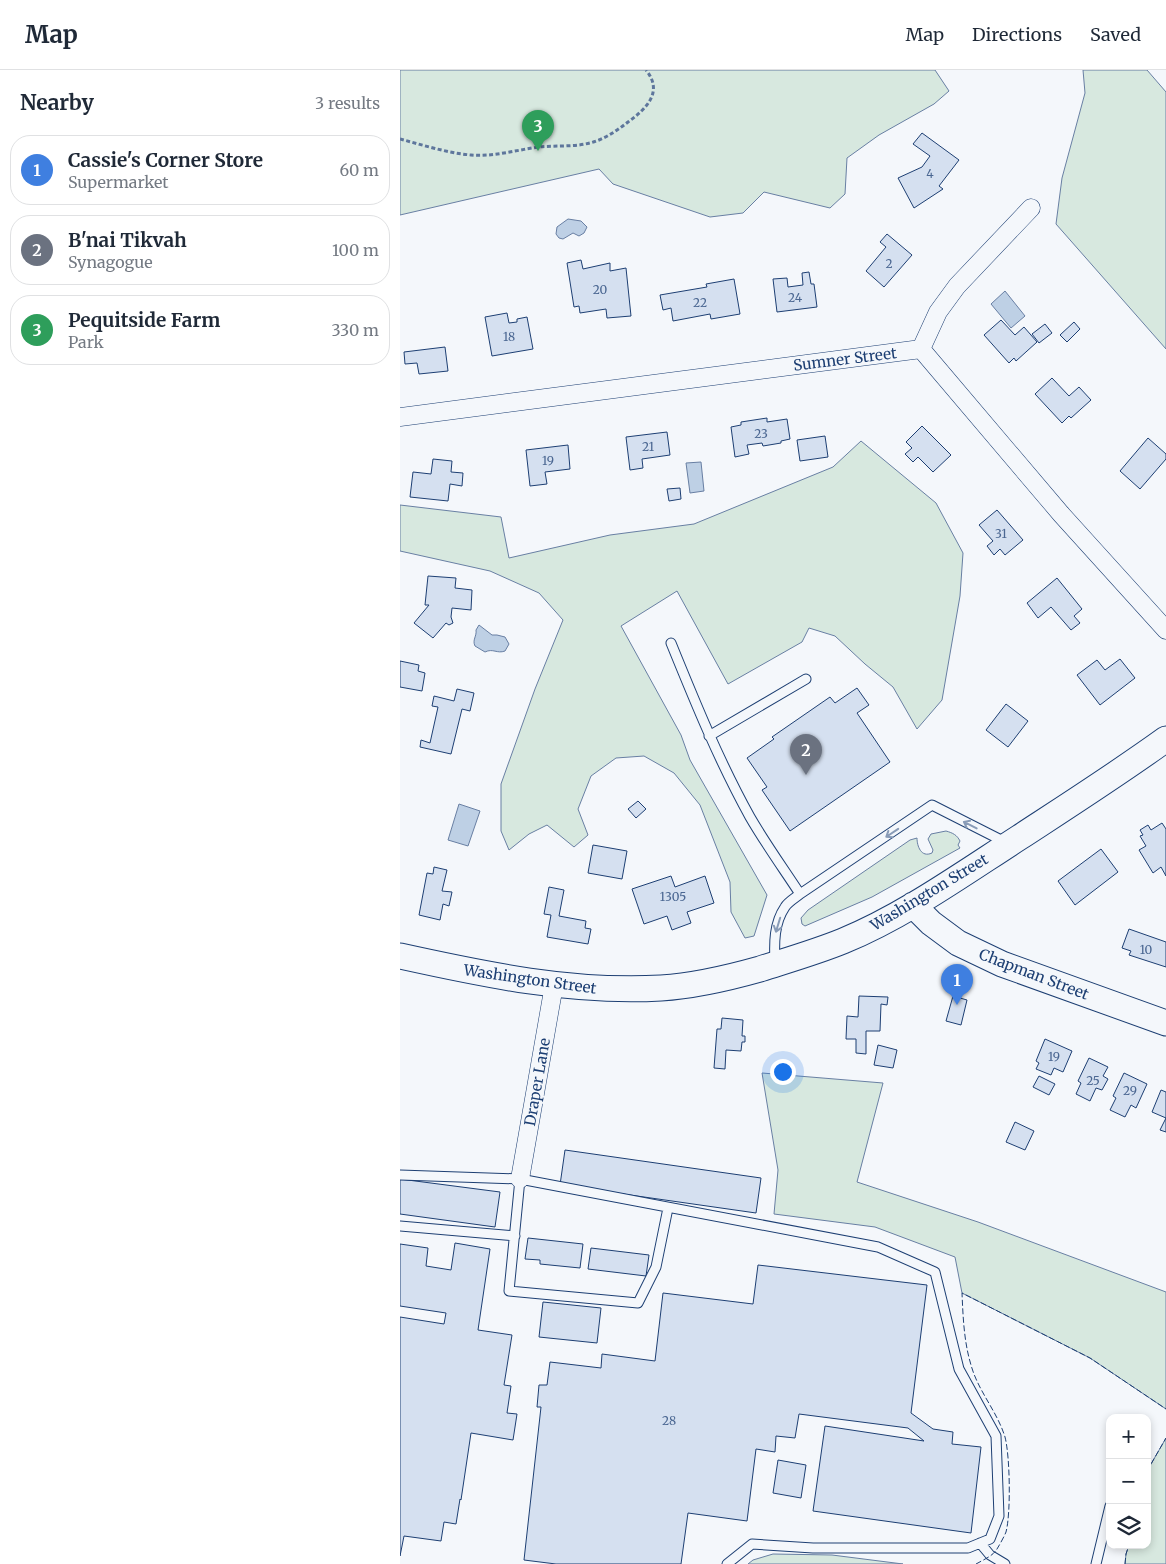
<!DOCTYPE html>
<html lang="en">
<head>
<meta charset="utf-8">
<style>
  body { margin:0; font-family:Merriweather,serif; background:#f6f6f7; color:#1f2937 }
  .controls { position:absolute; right:15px; bottom:15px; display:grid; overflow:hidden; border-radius:10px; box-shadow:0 2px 8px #0003 }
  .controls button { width:45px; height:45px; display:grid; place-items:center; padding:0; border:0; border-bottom:1px solid #e0e1e3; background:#fff; color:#1f2937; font:25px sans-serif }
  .you { position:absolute; left:382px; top:1001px; width:18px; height:18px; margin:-12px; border:4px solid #fff; border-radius:50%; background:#1a73e8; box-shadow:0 0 0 8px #1a73e833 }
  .badge { display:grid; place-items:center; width:32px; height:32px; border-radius:50%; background:#2563eb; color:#fff; font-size:16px; font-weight:700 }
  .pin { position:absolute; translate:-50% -41px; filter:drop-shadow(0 1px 2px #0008) }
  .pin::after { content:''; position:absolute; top:26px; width:18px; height:15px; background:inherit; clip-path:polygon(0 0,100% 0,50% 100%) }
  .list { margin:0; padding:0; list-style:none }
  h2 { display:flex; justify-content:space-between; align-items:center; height:65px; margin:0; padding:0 20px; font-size:21px }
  h2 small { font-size:16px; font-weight:400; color:#747a83 }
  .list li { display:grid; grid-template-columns:32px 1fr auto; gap:15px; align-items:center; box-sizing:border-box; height:70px; margin:0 10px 10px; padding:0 10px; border:1px solid #e0e1e3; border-radius:20px }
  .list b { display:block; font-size:19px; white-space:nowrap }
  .list p { margin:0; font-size:16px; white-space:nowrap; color:#747a83 }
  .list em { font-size:16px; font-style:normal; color:#747a83 }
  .icon { flex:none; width:28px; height:28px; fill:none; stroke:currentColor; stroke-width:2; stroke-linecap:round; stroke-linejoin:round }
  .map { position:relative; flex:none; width:766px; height:1494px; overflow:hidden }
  header { display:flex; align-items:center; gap:30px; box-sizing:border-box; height:70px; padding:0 25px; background:#fff; border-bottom:1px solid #e0e1e3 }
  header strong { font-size:24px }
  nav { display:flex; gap:28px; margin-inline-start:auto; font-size:18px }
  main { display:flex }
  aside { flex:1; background:#fff }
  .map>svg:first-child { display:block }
  .green { fill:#d7e8df; stroke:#687fa3 }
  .water { fill:#bed0e5; stroke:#687fa3 }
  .building { fill:#d5e0f0; stroke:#1d3f73 }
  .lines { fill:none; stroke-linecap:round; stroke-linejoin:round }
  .lane-casing { stroke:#1d3f73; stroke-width:11 }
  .street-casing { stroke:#1d3f73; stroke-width:19 }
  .secondary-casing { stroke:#1d3f73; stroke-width:27 }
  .path { stroke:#5e769c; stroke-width:3; stroke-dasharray:4 2.5; stroke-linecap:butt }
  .lane { stroke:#f4f7fb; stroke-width:9 }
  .street { stroke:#f4f7fb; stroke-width:18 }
  .secondary { stroke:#f4f7fb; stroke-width:25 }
  .fence { stroke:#1d3f73; stroke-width:1; stroke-dasharray:6 2.5; stroke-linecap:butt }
  .oneway { stroke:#889bb7 }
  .labels { text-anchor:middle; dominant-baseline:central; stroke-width:4; stroke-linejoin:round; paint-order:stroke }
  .number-label { font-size:12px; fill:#4b6792 }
  .street-label { font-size:15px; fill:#1d3f73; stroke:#f4f7fb }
</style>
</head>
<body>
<header>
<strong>Map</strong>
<nav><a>Map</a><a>Directions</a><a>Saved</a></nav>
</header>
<main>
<aside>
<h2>Nearby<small>3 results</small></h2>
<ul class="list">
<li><span class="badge" style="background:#3f7fe0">1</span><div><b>Cassie's Corner Store</b><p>Supermarket</p></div><em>60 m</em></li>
<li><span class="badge" style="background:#6b7280">2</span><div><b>B'nai Tikvah</b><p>Synagogue</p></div><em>100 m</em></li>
<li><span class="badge" style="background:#2e9e5b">3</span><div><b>Pequitside Farm</b><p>Park</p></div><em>330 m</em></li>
</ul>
</aside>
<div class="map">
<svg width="766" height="1494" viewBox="0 0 766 1494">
  <rect width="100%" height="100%" fill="#f4f7fb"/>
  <path class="green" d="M 0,0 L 535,0 L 549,21 L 534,34 L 479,65 L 447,88 L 445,124 L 430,138 L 364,122 L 343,143 L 310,147 L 213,114 L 199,99 L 0,145 Z
    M 683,0 L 747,0 L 766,22 L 766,279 L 656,154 L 662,108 L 685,23 Z
    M 461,371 L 536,433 L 563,483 L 560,526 L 542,630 L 517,659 L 493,617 L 465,594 L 435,566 L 409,558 L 402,572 L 328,614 L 277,521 L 221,556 L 281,665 L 290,690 L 367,825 L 354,866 L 345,868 L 331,842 L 330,812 L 300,735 L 274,703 L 244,686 L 216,688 L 191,706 L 178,739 L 188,765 L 174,777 L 147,755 L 129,764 L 109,780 L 101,761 L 101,714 L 135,619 L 163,550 L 139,523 L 90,501 L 0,481 L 0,435 L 101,447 L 109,488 L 210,465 L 294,454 L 433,397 Z
    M 546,761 C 553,763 557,765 560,771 L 558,775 L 560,778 L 472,827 L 405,856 L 402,854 L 401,848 L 408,840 L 510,770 L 517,768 C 517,776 521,788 532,783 L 533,780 L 528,769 L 531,764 Z
    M 362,1003 L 483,1013 L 457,1112 L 578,1152 L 766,1222 L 766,1339 L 690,1288 L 562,1223 L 555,1187 L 475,1157 L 374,1144 L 378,1100 Z
    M 766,1368 L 766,1494 L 725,1494 L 726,1484 L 729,1475 L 747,1475 L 747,1401 Z
    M 373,1484 L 432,1485 L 503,1494 L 348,1494 L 353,1490 Z"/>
  <path class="water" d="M 168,149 L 181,151 L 187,157 L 184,163 L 179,166 L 173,163 L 163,169 L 159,168 L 156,164 L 157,157 Z
    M 605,221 L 625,246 L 611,258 L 591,234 Z
    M 301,392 L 304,421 L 290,423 L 286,393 Z
    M 79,555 L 92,565 L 97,565 L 105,567 L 109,574 L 105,581 C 97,584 93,578 85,582 L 75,576 C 72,570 77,566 76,560 Z
    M 59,734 L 80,741 L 68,776 L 48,770 Z"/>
  <path class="building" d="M 522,63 L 559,90 L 539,116 L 543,119 L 514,138 L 498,108 L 522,97 L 530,86 L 513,74 Z
    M 487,164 L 512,185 L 484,217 L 466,201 L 486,177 L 480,172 Z
    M 181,190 L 183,199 L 210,193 L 210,201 L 226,198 L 231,246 L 207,248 L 206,239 L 180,243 L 179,236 L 174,237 L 167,193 Z
    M 409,202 L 411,214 L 414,214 L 417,237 L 377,242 L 373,209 L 387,208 L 388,217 L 403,215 L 402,203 Z
    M 334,209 L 340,244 L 311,249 L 310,244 L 273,251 L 271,238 L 263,240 L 260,225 L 307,217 L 306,214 Z
    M 107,243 L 109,253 L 117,252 L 117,249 L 127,247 L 133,279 L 92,286 L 85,247 Z
    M 601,250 L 615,265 L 624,257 L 637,272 L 616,291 L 614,288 L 609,293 L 584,265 Z
    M 674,252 L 680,259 L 667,272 L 660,265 Z
    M 645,254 L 652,263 L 639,273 L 632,264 Z
    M 45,277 L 48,301 L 19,304 L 17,293 L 5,294 L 4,282 Z
    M 652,308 L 669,326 L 679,317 L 691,330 L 671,348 L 669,346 L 662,353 L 635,324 Z
    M 367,348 L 367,352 L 387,349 L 390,369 L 381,371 L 381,373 L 363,376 L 362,373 L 347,375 L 349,384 L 335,387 L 331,357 L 341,355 L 341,352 Z
    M 522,356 L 551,385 L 533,402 L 518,387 L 513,392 L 505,384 L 512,378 L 506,372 Z
    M 267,362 L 270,385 L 242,389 L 243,398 L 230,400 L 226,367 Z
    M 425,366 L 428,387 L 400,391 L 397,370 Z
    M 748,368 L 766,384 L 766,389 L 740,419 L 720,401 Z
    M 168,375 L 170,399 L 145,402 L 147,414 L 130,416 L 126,380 Z
    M 33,389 L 52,391 L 51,402 L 63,403 L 62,416 L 50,414 L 48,431 L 10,427 L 13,402 L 31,404 Z
    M 280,418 L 281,429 L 269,431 L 267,419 Z
    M 597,440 L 623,470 L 605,485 L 600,479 L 594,485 L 587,476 L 593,471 L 579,455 Z
    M 28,506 L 56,508 L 55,518 L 72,520 L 71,540 L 52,538 L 51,547 L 53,553 L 49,555 L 46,553 L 33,568 L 14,553 L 29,535 L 25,535 Z
    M 657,508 L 682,539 L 674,546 L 680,553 L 671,560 L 651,537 L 638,548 L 627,533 Z
    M 720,589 L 735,608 L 700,635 L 677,605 L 697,590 L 705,600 Z
    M 0,591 L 19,595 L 18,601 L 25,603 L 22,621 L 0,617 Z
    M 457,618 L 469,635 L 457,643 L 490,692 L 390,761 L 362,720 L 367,717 L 347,688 L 374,669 L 372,667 L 430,627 L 435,633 Z
    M 57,619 L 74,623 L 70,641 L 62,639 L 51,684 L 20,677 L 21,670 L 30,673 L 38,637 L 32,636 L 34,626 L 54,631 Z
    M 606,634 L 628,651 L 608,677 L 586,660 Z
    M 238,731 L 246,739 L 236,748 L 228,739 Z
    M 762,753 L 766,759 L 766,806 L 761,797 L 753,803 L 739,780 L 746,776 L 740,766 L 743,765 L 740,760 L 748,755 L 751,760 Z
    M 193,775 L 227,781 L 222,809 L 188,803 Z
    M 701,779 L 718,802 L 675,835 L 658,811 Z
    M 34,797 L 47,800 L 42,821 L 52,822 L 49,836 L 43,834 L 40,850 L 19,845 L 27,803 L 33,804 Z
    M 271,806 L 275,817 L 305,806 L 314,833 L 287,842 L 291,853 L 272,860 L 267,846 L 244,854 L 232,819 Z
    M 149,817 L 164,820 L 159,846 L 186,851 L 185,858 L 191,859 L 188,874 L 147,867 L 151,845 L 144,844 Z
    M 729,859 L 766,872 L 766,897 L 729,885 L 731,881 L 722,878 Z
    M 459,926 L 488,927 L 487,935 L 481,934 L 480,961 L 466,961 L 466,984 L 456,983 L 456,969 L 446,969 L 447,946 L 458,947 Z
    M 553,926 L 567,930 L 561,955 L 546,951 Z
    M 322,948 L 343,950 L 342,966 L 345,966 L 345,972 L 342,972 L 341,981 L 326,980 L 325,999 L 314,998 L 317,959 L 321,959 Z
    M 645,969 L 672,981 L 663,1002 L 654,998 L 651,1005 L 636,999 L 639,993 L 636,991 Z
    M 478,975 L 497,980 L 493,998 L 474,995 Z
    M 689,988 L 708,997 L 703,1006 L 708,1009 L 702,1020 L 696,1018 L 690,1031 L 676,1024 L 681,1013 L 678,1011 Z
    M 724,1003 L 747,1014 L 736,1038 L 731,1035 L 725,1047 L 710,1040 L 716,1028 L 713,1026 Z
    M 639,1006 L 655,1014 L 649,1025 L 633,1017 Z
    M 761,1020 L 766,1022 L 766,1062 L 760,1060 L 766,1048 L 752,1042 Z
    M 615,1052 L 634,1061 L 625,1080 L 606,1072 Z
    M 165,1080 L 361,1108 L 356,1143 L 160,1115 Z
    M 0,1109 L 100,1122 L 95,1157 L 0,1144 Z
    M 128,1168 L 183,1174 L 180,1198 L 140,1194 L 140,1190 L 125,1189 Z
    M 55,1173 L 90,1179 L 78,1260 L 112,1265 L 104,1315 L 111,1316 L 107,1343 L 117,1344 L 113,1370 L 71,1363 L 61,1430 L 60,1429 L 56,1454 L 44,1452 L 41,1471 L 4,1466 L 0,1486 L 0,1247 L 44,1254 L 46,1243 L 0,1236 L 0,1174 L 28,1178 L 26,1196 L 51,1200 Z
    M 191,1178 L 249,1185 L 246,1206 L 188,1199 Z
    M 358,1195 L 527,1215 L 511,1343 L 533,1359 L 553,1362 L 552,1374 L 581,1377 L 571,1463 L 413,1441 L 425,1356 L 524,1371 L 508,1358 L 399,1344 L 395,1368 L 376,1366 L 375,1382 L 356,1379 L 347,1451 L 288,1443 L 281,1494 L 156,1494 L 124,1490 L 141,1337 L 137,1337 L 139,1315 L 147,1315 L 150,1292 L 201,1298 L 202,1284 L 255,1291 L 263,1223 L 353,1234 Z
    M 143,1232 L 201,1238 L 197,1273 L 139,1267 Z
    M 378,1390 L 406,1395 L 401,1428 L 373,1423 Z"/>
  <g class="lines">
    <g class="lane-casing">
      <path id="lane" d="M 271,573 C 295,632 319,691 350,747 C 365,773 383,798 400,824
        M 309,666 L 406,609
        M 375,892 C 374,873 374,853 385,837 C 388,832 395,828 400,824 L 532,735 L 605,772
        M 0,1105 L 120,1109 L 478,1177 L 535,1202 L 559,1299 L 596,1366 L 599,1446 L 590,1469 L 568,1478 L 413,1478 L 352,1474 L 327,1494
        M 120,1109 L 109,1221 L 238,1233 L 256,1197 L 268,1138
        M 0,1156 L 115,1166
        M 580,1473 L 590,1485 L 605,1494
        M 696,1494 L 710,1436"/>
    </g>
    <g class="street-casing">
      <path id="street" d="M 521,279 L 538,242 L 557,216 L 631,138
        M 0,347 L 521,279 L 661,444 L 766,560
        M 120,1109 L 154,915"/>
    </g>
    <g class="secondary-casing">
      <path id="secondary" d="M 513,835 L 531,853 L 558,873 L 602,894 L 766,953
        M 0,886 C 86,905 172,923 261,918 C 294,916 328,908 360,899 C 388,890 416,882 443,871 C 504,846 564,803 620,767 C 669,735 719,703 766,669"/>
    </g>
    <path class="path" d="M 0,69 C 23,75 47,83 71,85 C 93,87 116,80 139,77 C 158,75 180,78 199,70 C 209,66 219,59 228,52 C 246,39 264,22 246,0"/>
    <use href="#lane" class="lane"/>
    <use href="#street" class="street"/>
    <use href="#secondary" class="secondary"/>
    <path class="fence" d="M 747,1401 L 766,1368
      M 576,1494 C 583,1490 593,1486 597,1479 C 600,1474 604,1467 606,1462 C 611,1443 610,1386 605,1367 C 597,1341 578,1321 571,1295 C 564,1272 563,1247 562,1223 L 690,1288 L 766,1339
      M 725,1494 L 726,1484 L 729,1475"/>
  </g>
  <defs><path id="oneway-shaft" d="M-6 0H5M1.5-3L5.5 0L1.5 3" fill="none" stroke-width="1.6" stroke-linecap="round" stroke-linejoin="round" transform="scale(1.25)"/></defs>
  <g class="oneway">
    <use href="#oneway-shaft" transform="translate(570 755) rotate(-153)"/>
    <use href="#oneway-shaft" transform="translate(492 763) rotate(146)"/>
    <use href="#oneway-shaft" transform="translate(378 855) rotate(107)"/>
  </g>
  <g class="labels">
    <g class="number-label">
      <text x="530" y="103">4</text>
      <text x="489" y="193">2</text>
      <text x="200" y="219">20</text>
      <text x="395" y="227">24</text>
      <text x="300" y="232">22</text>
      <text x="109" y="266">18</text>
      <text x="361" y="363">23</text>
      <text x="248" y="376">21</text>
      <text x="148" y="390">19</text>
      <text x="601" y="463">31</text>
      <text x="273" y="826">1305</text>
      <text x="746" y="879">10</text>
      <text x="654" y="986">19</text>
      <text x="693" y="1010">25</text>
      <text x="730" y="1020">29</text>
      <text x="269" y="1350">28</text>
    </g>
    <g class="street-label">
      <text transform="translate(445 289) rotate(-7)">Sumner Street</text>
      <text transform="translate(529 822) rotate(-31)">Washington Street</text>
      <text transform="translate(634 904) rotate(21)">Chapman Street</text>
      <text transform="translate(130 909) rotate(8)">Washington Street</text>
      <text transform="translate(137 1012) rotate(-80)">Draper Lane</text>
    </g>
  </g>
</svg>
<div class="controls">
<button>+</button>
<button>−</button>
<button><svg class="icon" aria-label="layers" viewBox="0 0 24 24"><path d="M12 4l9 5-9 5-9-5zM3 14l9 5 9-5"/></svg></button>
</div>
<div class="you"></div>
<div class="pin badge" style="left:557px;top:935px;background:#3f7fe0">1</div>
<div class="pin badge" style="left:406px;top:705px;background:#6b7280">2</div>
<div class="pin badge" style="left:138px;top:81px;background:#2e9e5b">3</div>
</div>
</main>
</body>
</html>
